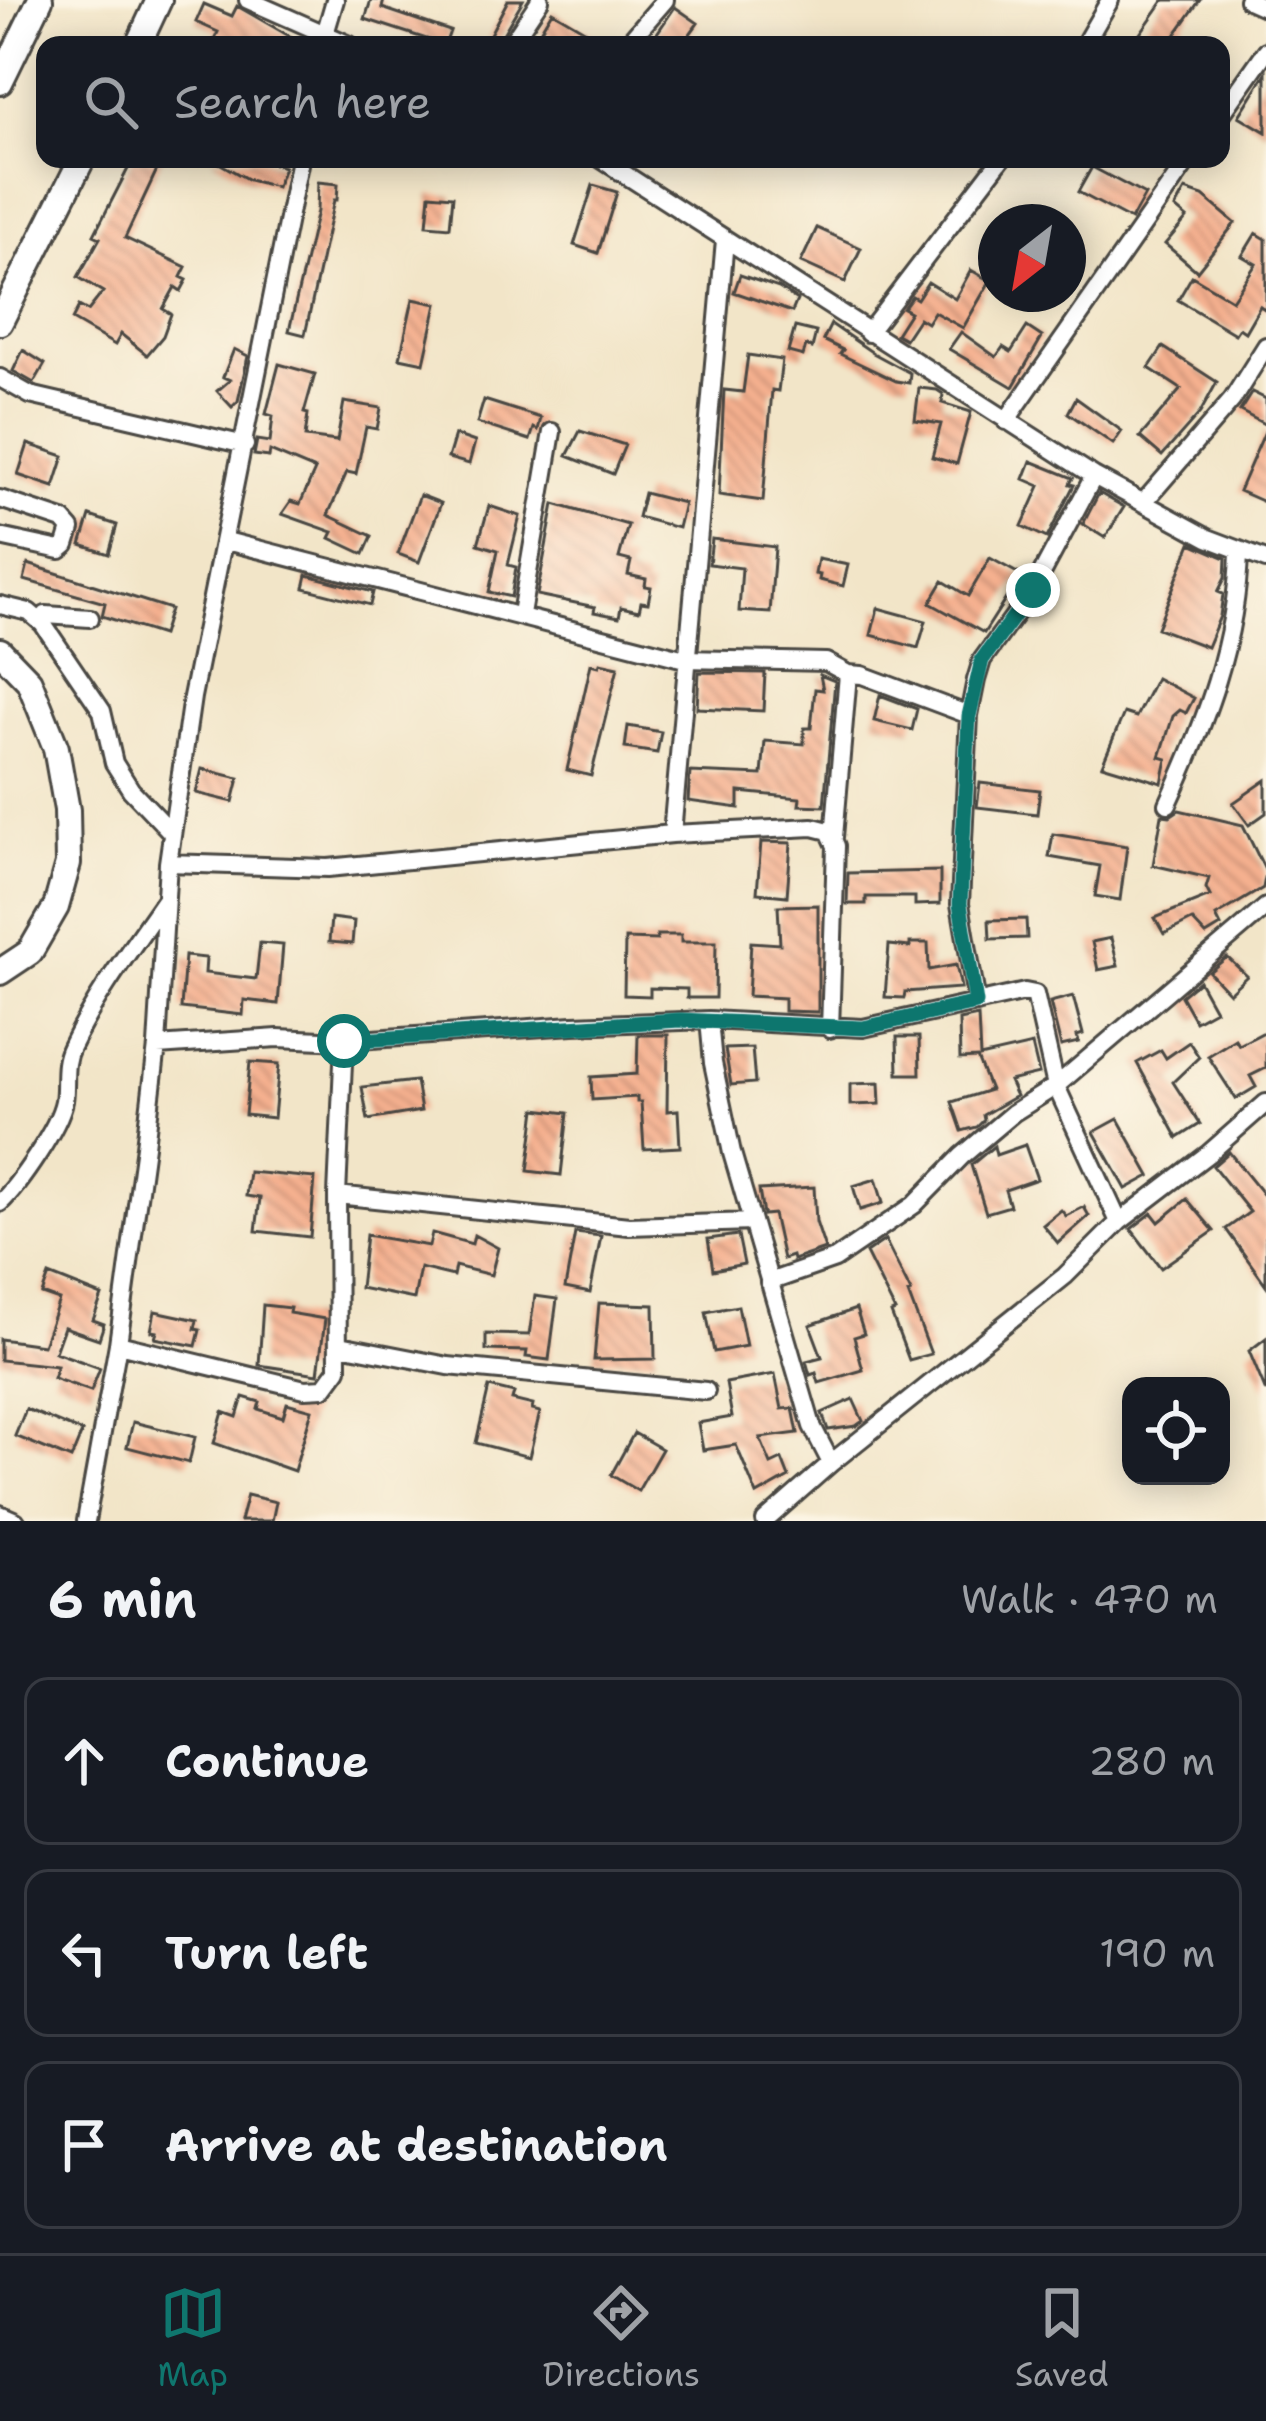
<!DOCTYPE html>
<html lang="en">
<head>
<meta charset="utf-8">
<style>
  body { margin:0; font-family:"Shantell Sans",sans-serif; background:#20242c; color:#f1f3f6 }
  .controls { position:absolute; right:36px; bottom:36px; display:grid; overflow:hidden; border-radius:24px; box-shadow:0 6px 30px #0003 }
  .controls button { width:108px; height:108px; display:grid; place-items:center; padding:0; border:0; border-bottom:3px solid #363941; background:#171b24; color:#f1f3f6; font:60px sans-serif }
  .compass { position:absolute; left:978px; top:204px; width:108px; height:108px; border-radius:50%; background:#171b24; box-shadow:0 6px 30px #0003; rotate:211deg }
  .stop { position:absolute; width:36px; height:36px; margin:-27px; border:9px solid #0f766e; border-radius:50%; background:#fff }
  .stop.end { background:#0f766e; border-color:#fff; box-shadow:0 3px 12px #0008 }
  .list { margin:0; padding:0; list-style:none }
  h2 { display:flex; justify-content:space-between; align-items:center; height:156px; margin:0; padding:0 48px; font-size:51px }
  h2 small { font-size:39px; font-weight:400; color:#9ea1a6 }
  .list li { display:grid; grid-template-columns:78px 1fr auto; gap:36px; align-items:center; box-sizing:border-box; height:168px; margin:0 24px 24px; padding:0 24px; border:3px solid #363941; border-radius:24px }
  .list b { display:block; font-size:45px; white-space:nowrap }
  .list em { font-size:39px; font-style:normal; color:#9ea1a6 }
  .icon { flex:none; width:66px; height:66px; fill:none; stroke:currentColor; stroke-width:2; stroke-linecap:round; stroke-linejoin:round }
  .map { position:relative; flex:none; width:1266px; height:1521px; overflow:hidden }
  .search { position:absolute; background:#171b24; box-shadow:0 6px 30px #0003; left:36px; right:36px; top:36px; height:132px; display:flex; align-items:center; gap:30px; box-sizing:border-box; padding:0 42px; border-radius:24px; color:#9ea1a6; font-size:45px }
  .sheet { height:732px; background:#171b24 }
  nav { display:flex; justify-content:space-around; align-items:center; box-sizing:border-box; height:168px; border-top:3px solid #363941; background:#171b24; font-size:33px; color:#9ea1a6 }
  nav a { display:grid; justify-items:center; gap:6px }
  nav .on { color:#0f766e }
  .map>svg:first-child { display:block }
  .building { fill:url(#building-back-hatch) }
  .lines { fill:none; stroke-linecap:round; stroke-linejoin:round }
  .minor-casing { stroke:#494743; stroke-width:22 }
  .highway-casing { stroke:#494743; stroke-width:30 }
  .minor { stroke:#fff; stroke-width:16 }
  .highway { stroke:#fff; stroke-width:24 }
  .route { stroke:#0f766e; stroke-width:15 }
</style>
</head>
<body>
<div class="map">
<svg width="1266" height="1521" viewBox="0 0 1266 1521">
  <defs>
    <pattern id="building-back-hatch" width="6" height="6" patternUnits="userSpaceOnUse" patternTransform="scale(3)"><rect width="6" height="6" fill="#f5b08f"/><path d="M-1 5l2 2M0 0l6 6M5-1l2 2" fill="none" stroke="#c78f75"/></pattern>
  </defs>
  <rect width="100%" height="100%" fill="#fcf5e5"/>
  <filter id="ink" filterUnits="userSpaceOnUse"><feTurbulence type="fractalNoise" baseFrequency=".00833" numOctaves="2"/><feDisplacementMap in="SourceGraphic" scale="24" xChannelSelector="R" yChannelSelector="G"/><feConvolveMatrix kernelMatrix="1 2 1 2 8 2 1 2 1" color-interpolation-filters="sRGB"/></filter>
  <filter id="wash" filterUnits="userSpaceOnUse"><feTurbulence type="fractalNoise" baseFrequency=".004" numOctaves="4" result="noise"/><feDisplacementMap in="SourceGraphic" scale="48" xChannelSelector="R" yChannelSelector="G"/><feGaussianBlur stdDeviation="2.7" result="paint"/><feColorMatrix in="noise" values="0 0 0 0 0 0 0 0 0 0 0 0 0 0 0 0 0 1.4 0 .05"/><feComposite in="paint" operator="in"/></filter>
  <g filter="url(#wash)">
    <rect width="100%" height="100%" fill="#f2e5c8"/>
    <g id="blocks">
      <path class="building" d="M 371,0 L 384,0 L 382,8 L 450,31 L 445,45 L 365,19 Z
        M 508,0 L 523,0 L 497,44 L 488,38 Z
        M 1164,0 L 1200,0 L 1168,45 L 1132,45 Z
        M 204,4 L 232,16 L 237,6 L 305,45 L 212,45 L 218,32 L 196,22 Z
        M 675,7 L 698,23 L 682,45 L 649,45 Z
        M 552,11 L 593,35 L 587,45 L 551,45 L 554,39 L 540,31 Z
        M 1266,73 L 1266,132 L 1239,116 Z
        M 133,159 L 162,159 L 125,238 L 186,267 L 181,277 L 187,280 L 181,291 L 175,287 L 163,309 L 171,314 L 163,336 L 147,355 L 121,334 L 115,345 L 72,320 L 79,306 L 88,311 L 103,292 L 78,277 L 100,238 L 94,235 Z
        M 212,159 L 259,159 L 284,167 L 277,187 L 249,180 Z
        M 1092,167 L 1145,195 L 1131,220 L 1078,192 Z
        M 318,182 L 338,184 L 337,200 L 334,200 L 305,335 L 289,331 L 317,211 Z
        M 593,185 L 617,192 L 598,253 L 574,245 Z
        M 1185,190 L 1203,196 L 1235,223 L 1197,271 L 1165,244 L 1187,218 L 1175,208 Z
        M 430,194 L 453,196 L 450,227 L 427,225 Z
        M 817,228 L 861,248 L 845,282 L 801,262 Z
        M 1256,233 L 1266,239 L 1266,310 L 1260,306 L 1245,332 L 1239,328 L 1235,334 L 1178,300 L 1192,276 L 1232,300 L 1256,264 L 1242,256 Z
        M 971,270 L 990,281 L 963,328 L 934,312 L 927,323 L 919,318 L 905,339 L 896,334 L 910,312 L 903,308 L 912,296 L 917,299 L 928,282 L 955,299 Z
        M 740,275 L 779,288 L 797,300 L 792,312 L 734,292 Z
        M 413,299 L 437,304 L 424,363 L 400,358 Z
        M 831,324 L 873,353 L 910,373 L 909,383 L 896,381 L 840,354 L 843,350 L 823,340 Z
        M 795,327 L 816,332 L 812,348 L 806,346 L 803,356 L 788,352 Z
        M 1027,327 L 1042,337 L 1013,387 L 949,349 L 961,332 L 996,357 L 1003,347 L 1011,352 Z
        M 1163,347 L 1217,382 L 1200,413 L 1162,456 L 1140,437 L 1181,389 L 1149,368 Z
        M 234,349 L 248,356 L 238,401 L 232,407 L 217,391 L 230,380 L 223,377 Z
        M 23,350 L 45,364 L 34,383 L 13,371 Z
        M 748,355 L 782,360 L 778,391 L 772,390 L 763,501 L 719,495 L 724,390 L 743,392 Z
        M 279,364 L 315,374 L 304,413 L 308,414 L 305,437 L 337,441 L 344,402 L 381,408 L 377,429 L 366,427 L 356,474 L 347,472 L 328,515 L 372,536 L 364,554 L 330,538 L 333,532 L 282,514 L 291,501 L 300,504 L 315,470 L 270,451 L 269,457 L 254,455 L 257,440 L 270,442 L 273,416 L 266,414 Z
        M 919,388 L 937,390 L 943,394 L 942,403 L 971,412 L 957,464 L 932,457 L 941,424 L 915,420 Z
        M 1252,392 L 1266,399 L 1266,425 L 1240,411 Z
        M 1076,398 L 1122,431 L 1113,444 L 1068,413 Z
        M 484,400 L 541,418 L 538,430 L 534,428 L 530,440 L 477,423 Z
        M 1266,429 L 1266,503 L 1239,491 Z
        M 580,431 L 625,445 L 613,474 L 567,456 Z
        M 455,435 L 475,442 L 469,464 L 448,458 Z
        M 28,444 L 64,456 L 54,487 L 18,475 Z
        M 1031,461 L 1073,478 L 1070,484 L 1074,485 L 1047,538 L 1022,526 L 1040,486 L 1024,479 Z
        M 644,493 L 684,503 L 678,528 L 638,517 Z
        M 1099,493 L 1124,507 L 1105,538 L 1083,524 Z
        M 420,495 L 441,503 L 419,562 L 398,554 Z
        M 554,504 L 628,525 L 619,558 L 631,561 L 628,575 L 646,579 L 645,586 L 651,587 L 648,603 L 641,602 L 639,611 L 621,607 L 619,617 L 594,612 L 595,607 L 537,595 Z
        M 489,506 L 520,516 L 508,565 L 516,567 L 511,597 L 489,592 L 498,550 L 478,544 Z
        M 90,516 L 117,525 L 109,554 L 81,545 Z
        M 712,539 L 775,547 L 770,613 L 739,611 L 742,568 L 709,564 Z
        M 1191,543 L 1226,558 L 1225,578 L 1218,592 L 1223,594 L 1220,616 L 1207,647 L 1157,628 Z
        M 990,558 L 1021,575 L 984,633 L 930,603 L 943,581 L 968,596 Z
        M 818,559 L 848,565 L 843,586 L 819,580 L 820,575 L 815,574 Z
        M 28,564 L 170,609 L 162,635 L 102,616 L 105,603 L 24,580 Z
        M 307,575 L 373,592 L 370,605 L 304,588 Z
        M 878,608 L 926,621 L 918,648 L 871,635 Z
        M 600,663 L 618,667 L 591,776 L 567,770 L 591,664 L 599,666 Z
        M 699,672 L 765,673 L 763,711 L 697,708 Z
        M 820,675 L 835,681 L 824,806 L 799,805 L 800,798 L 739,792 L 739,808 L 688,801 L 690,772 L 762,775 L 765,741 L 804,744 L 804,728 L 811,728 L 815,689 L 823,690 Z
        M 1156,678 L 1194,698 L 1186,713 L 1180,710 L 1173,716 L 1160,757 L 1167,759 L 1162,783 L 1102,765 L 1124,713 L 1136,717 Z
        M 880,695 L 917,709 L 912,730 L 874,721 Z
        M 628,726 L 661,732 L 657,753 L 625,748 Z
        M 202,769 L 239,778 L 233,802 L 196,793 Z
        M 1266,780 L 1266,813 L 1249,825 L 1233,803 Z
        M 980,783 L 1040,790 L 1037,814 L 977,807 Z
        M 1179,810 L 1243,825 L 1266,872 L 1263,888 L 1216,916 L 1221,926 L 1206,935 L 1192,920 L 1164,934 L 1155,918 L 1210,896 L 1206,888 L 1209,878 L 1153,865 L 1162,815 L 1170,816 Z
        M 1053,834 L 1127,846 L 1120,900 L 1095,896 L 1100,866 L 1049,857 Z
        M 761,842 L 791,843 L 787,896 L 757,893 Z
        M 940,871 L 940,904 L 915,905 L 915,897 L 866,897 L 866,904 L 847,904 L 848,873 Z
        M 818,905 L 818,1012 L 784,1011 L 784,998 L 748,996 L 751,942 L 780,944 L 778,906 Z
        M 331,918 L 354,921 L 352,944 L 329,942 Z
        M 1026,919 L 1027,938 L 990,939 L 989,920 Z
        M 657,935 L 681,935 L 681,942 L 716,942 L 715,998 L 687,998 L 687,989 L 650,988 L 650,996 L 624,995 L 625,939 L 657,940 Z
        M 1111,938 L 1118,966 L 1098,970 L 1092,942 Z
        M 260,943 L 283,945 L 278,1004 L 244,1000 L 243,1015 L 181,1008 L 185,956 L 206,958 L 205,973 L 256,979 Z
        M 910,943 L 928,943 L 929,970 L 956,965 L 961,988 L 905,992 L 904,998 L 885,997 L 889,945 L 910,947 Z
        M 1227,957 L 1247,976 L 1229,993 L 1209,972 Z
        M 1199,981 L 1215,1010 L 1195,1021 L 1181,996 Z
        M 1073,996 L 1083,1034 L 1077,1036 L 1079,1042 L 1061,1046 L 1050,1002 Z
        M 978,1016 L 980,1057 L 1032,1045 L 1039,1074 L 1009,1081 L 1016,1096 L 983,1115 L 984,1120 L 977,1127 L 962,1131 L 952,1102 L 990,1090 L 977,1058 L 960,1059 L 959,1020 Z
        M 1266,1031 L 1266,1068 L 1250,1076 L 1256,1087 L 1236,1099 L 1208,1056 L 1235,1039 L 1239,1045 Z
        M 638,1035 L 668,1035 L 667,1111 L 678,1110 L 680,1147 L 644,1149 L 641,1102 L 637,1102 L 637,1097 L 592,1100 L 591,1077 L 637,1074 Z
        M 897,1037 L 919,1037 L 920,1074 L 898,1074 Z
        M 1189,1042 L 1199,1057 L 1173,1082 L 1200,1124 L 1178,1138 L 1137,1063 L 1161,1050 L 1166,1058 Z
        M 752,1048 L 755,1083 L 731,1085 L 725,1049 Z
        M 250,1062 L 279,1064 L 274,1118 L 245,1115 Z
        M 416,1081 L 421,1111 L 368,1120 L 362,1087 Z
        M 879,1083 L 880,1104 L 850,1105 L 850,1084 Z
        M 536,1109 L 568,1113 L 561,1175 L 528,1171 Z
        M 1118,1119 L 1150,1176 L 1126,1189 L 1094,1132 Z
        M 1025,1145 L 1037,1179 L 1005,1190 L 1010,1206 L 986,1213 L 971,1165 L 994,1146 L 996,1155 Z
        M 1229,1152 L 1266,1198 L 1266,1285 L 1226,1229 L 1250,1212 L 1213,1166 Z
        M 249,1172 L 315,1178 L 310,1237 L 256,1231 L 260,1198 L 246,1196 Z
        M 876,1179 L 883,1203 L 860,1210 L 853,1186 Z
        M 814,1187 L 816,1222 L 825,1249 L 793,1260 L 792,1256 L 783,1259 L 773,1214 L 763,1215 L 759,1190 Z
        M 1187,1199 L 1214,1231 L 1161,1268 L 1131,1229 L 1152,1213 L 1159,1222 Z
        M 1084,1207 L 1089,1216 L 1058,1243 L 1043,1225 L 1061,1210 L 1066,1216 Z
        M 432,1233 L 472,1244 L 474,1235 L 498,1248 L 491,1275 L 455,1266 L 453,1276 L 420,1268 L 414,1299 L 360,1288 L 366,1235 L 429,1246 Z
        M 575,1233 L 601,1236 L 590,1293 L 565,1288 Z
        M 738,1235 L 744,1264 L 713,1270 L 708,1239 Z
        M 885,1240 L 911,1292 L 908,1293 L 931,1354 L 909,1360 L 891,1313 L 895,1311 L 866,1253 Z
        M 49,1275 L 102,1296 L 93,1320 L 104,1324 L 99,1339 L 64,1327 L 55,1352 L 100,1368 L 91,1391 L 53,1378 L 57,1366 L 0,1360 L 0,1339 L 43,1345 L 59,1300 L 42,1294 Z
        M 535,1296 L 557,1299 L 549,1360 L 526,1357 L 527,1351 L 486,1350 L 486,1334 L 529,1335 Z
        M 599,1303 L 654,1305 L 655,1359 L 594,1360 Z
        M 263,1305 L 290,1308 L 289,1313 L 325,1319 L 318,1374 L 259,1365 Z
        M 738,1306 L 746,1346 L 714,1352 L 706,1312 Z
        M 856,1309 L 864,1334 L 854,1337 L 863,1370 L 819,1383 L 816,1373 L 810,1375 L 806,1361 L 822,1357 L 810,1325 Z
        M 155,1311 L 197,1320 L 195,1329 L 200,1330 L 196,1346 L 155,1338 L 157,1332 L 151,1331 Z
        M 1266,1338 L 1266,1392 L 1249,1351 Z
        M 775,1374 L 782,1409 L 793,1408 L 798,1433 L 760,1438 L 771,1464 L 782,1459 L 789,1477 L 757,1495 L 736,1445 L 703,1450 L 698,1423 L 732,1417 L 726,1383 Z
        M 489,1387 L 514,1393 L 512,1400 L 533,1405 L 532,1410 L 540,1412 L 529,1457 L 476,1443 Z
        M 243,1397 L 260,1402 L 258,1409 L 283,1417 L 287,1403 L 312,1410 L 294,1471 L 214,1443 L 223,1412 L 237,1417 Z
        M 853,1399 L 863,1421 L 856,1426 L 828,1430 L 822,1413 Z
        M 26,1409 L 82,1432 L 71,1459 L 15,1436 Z
        M 133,1422 L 195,1437 L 189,1463 L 127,1447 Z
        M 634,1433 L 662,1449 L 638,1491 L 611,1475 Z
        M 247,1495 L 276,1502 L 272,1521 L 240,1521 Z"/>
    </g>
  </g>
  <g filter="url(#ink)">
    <use href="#blocks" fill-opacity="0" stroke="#494743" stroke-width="3"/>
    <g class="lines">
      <g class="minor-casing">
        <path id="minor" d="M 248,0 L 350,45
          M 1248,0 L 1266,8
          M 322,44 L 335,0
          M 510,45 L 540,0
          M 626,45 L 665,0
          M 1084,45 L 1110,0
          M 1221,115 L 1266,51
          M 601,159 L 1094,476 L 1208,538 L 1266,560
          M 868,333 L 1001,159
          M 0,378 L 30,395 L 245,445
          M 1006,421 L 1189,159
          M 0,499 L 63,520 L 71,529 L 66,545 L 60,550 L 0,537
          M 1143,503 L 1232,400 L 1266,346
          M 226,541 L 685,659 L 826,662 L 848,674 L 862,675 L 969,715
          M 0,605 L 29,612 L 43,624
          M 521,614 L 552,432
          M 90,618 L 46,615 L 43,624 L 102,711 L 114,763 L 131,790 L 172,833
          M 1168,804 C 1205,723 1237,642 1239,552
          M 672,834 L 813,827 L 829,831 L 836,846 L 830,1029
          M 834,837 L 848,674
          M 168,863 L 328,868 L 672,834 L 725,240
          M 977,1003 L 960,904 L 969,715 L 976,680 L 982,660 L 1033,590 L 1094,476
          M 709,1020 L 863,1028 L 1025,992 L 1035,994 L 1056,1086 L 1119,1222
          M 157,1046 L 278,1038 L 344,1041 L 573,1025 L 709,1020 L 713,1063 L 732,1153 L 812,1426 L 831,1463 L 765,1521
          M 337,1195 L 629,1226 L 752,1222
          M 0,1203 C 19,1185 59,1127 64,1101 C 67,1082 62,1065 71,1047 C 96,995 133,946 166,898
          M 769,1282 L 835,1259 L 914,1205 L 962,1156 L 1013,1113 L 1056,1086 L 1266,907
          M 118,1344 L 305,1389 L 324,1388 L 338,1369 L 337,1195 L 344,1041
          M 340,1345 L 448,1366 L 706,1391
          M 831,1463 L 1065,1276 L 1119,1222 L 1208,1154 L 1266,1103
          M 0,1514 L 16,1521
          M 86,1521 L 118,1344 L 145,1146 L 157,1046 L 168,863 L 192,697 L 300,159"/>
      </g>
      <g class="highway-casing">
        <path id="highway" d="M 138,45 L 159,0
          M 0,82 L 40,0
          M 0,322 L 82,159
          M 0,651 L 29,681 L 56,748 L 67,810 L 68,864 L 56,907 L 30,952 L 0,972"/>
      </g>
      <use href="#minor" class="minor"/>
      <use href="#highway" class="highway"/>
    </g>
  </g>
  <g class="lines" filter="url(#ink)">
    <path class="route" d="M 344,1041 L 680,1020 L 863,1028 L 976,1003 L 960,904 L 969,716 L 982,660 L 1033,590"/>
  </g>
</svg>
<div class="controls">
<button><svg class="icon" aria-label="locate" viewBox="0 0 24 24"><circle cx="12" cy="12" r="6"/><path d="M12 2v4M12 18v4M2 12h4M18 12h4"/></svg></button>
</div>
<svg class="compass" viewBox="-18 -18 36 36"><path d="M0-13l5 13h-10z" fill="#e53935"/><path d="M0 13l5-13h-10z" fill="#9ea1a6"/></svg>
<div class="stop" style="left:344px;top:1041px"></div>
<div class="stop end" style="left:1033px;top:590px"></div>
<div class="search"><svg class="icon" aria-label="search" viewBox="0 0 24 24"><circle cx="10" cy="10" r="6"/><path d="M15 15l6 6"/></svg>Search here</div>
</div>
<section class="sheet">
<h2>6 min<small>Walk · 470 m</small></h2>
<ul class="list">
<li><svg class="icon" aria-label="ahead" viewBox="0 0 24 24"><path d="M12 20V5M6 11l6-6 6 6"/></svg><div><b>Continue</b></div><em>280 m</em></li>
<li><svg class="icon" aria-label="left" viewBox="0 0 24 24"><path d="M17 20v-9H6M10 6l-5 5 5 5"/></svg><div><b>Turn left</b></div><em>190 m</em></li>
<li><svg class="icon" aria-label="arrive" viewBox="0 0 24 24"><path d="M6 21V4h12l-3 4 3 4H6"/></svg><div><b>Arrive at destination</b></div></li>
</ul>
</section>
<nav>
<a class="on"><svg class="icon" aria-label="map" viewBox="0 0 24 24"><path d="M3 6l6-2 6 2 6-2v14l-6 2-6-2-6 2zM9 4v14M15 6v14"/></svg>Map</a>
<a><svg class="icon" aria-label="directions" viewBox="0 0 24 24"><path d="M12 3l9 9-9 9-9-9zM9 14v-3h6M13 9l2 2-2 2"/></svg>Directions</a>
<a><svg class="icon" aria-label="saved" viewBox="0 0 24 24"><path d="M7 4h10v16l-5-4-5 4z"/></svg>Saved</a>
</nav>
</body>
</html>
